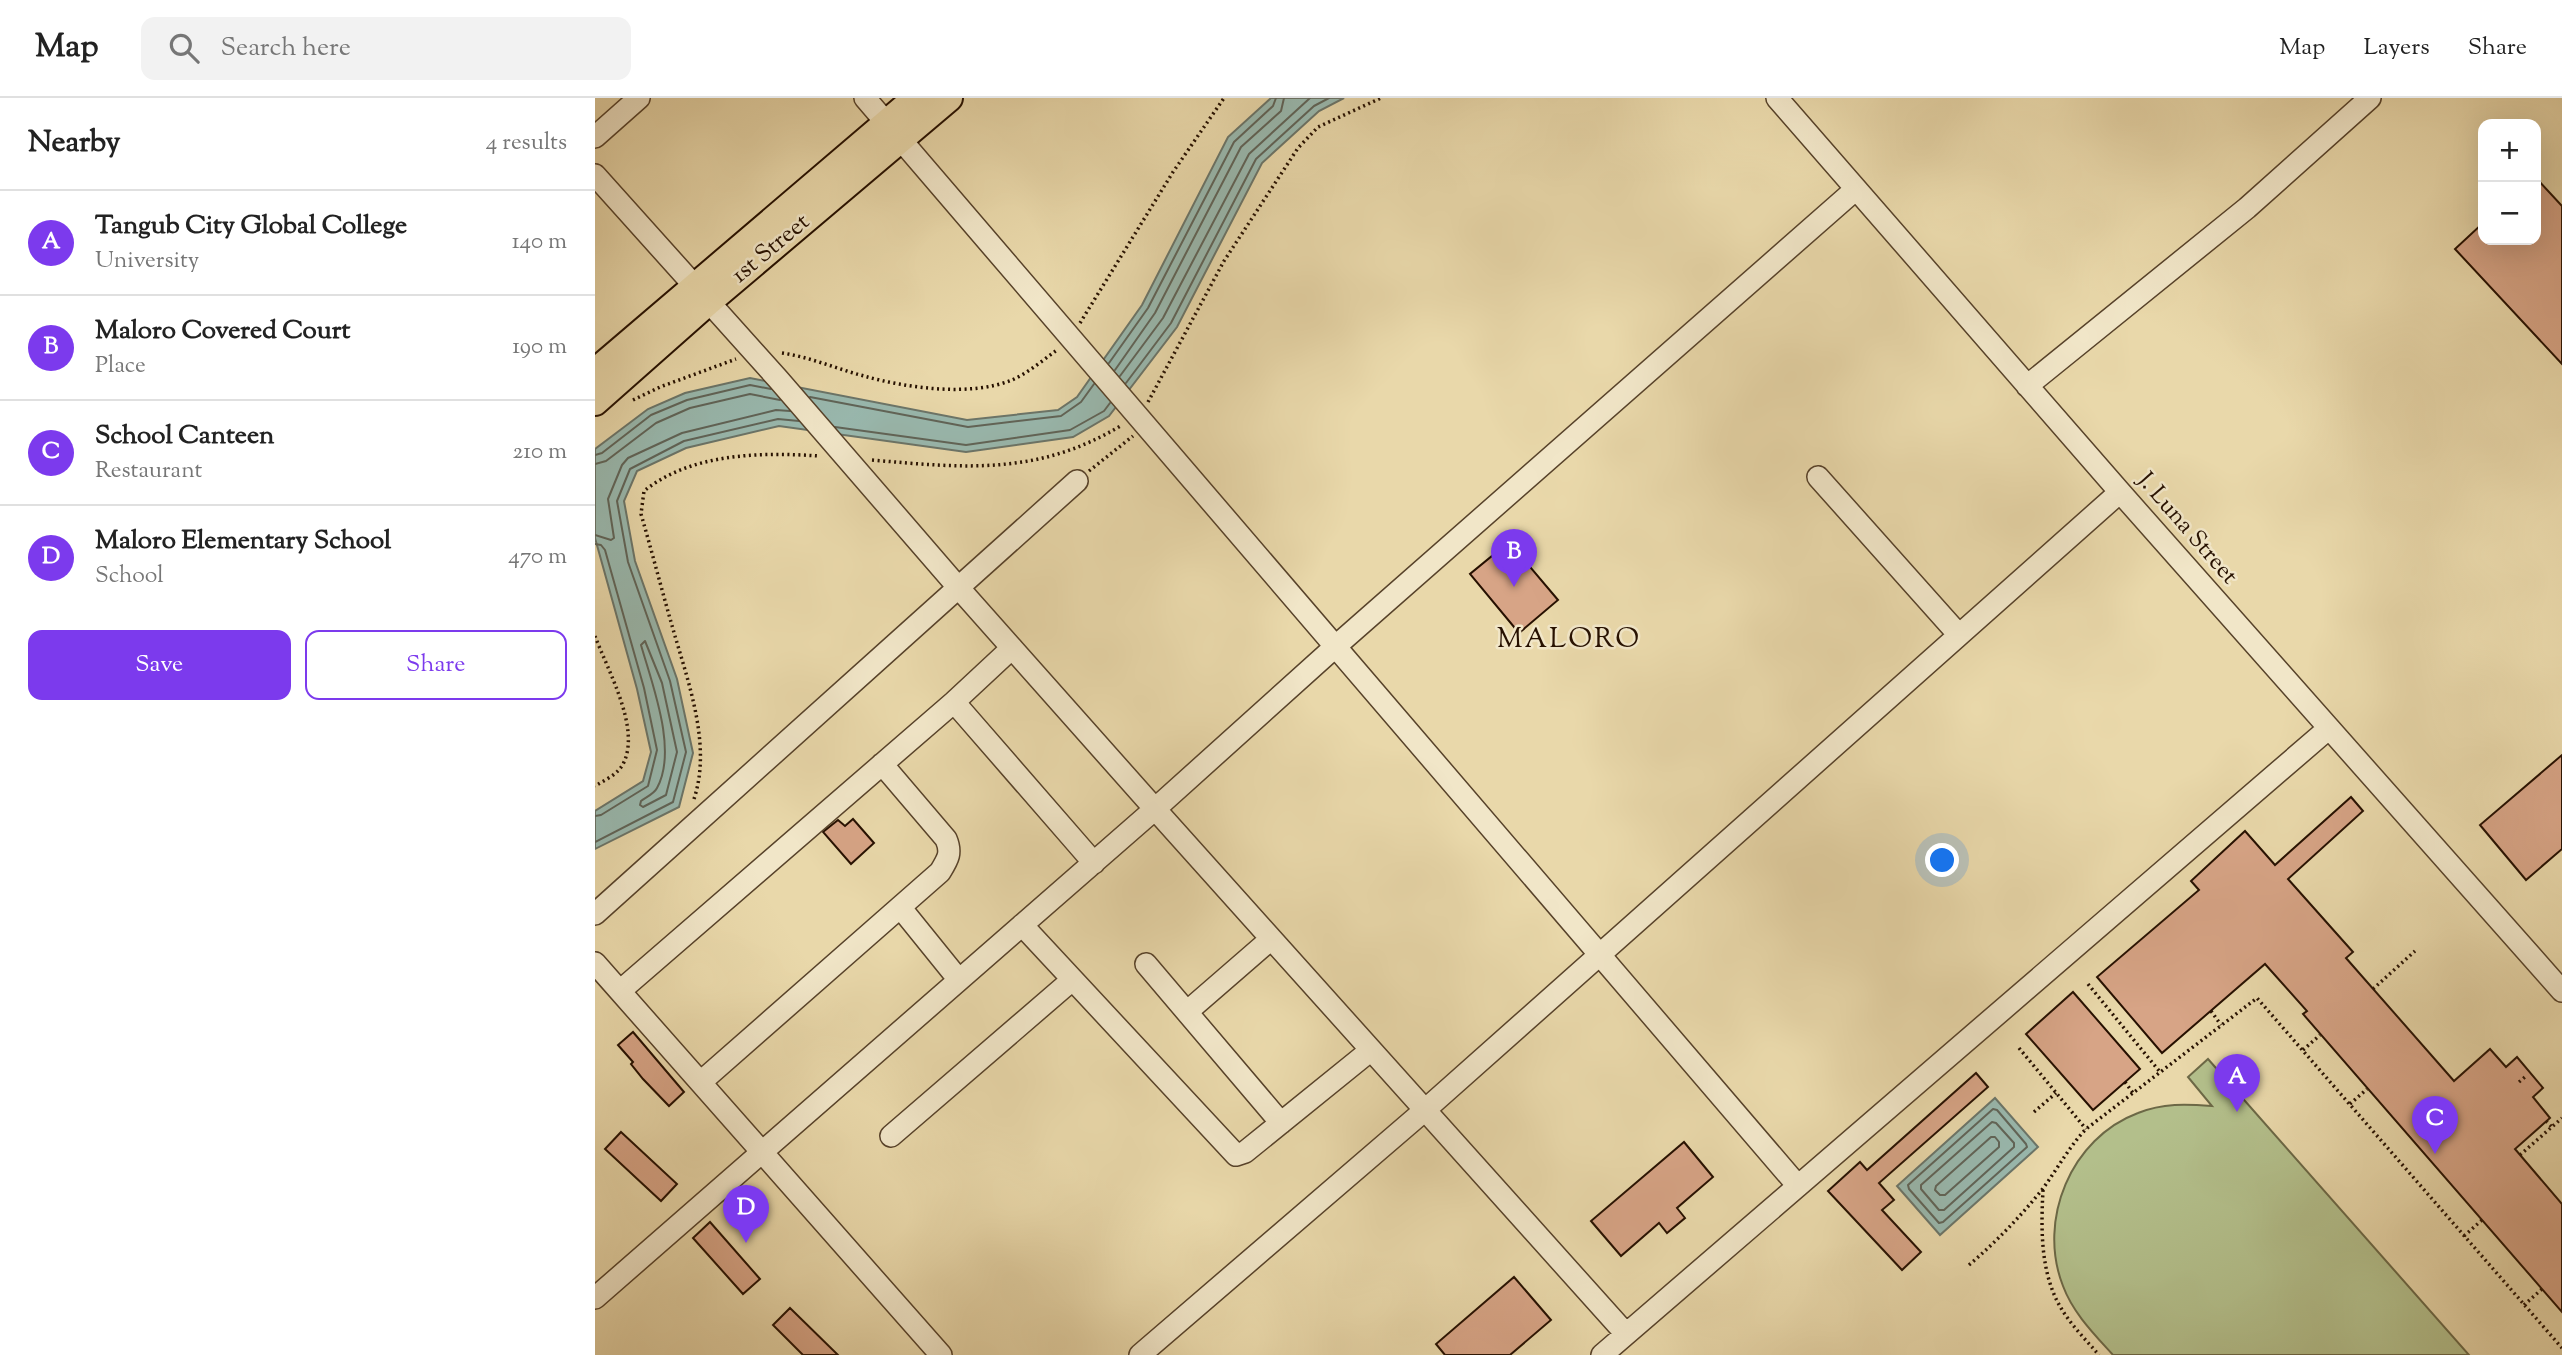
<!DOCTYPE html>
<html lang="en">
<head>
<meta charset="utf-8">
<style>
  body { margin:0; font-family:"Sorts Mill Goudy",serif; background:#f2f2f2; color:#222 }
  .controls { position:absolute; right:21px; top:21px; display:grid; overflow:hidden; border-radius:14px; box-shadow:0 7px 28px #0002 }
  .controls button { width:63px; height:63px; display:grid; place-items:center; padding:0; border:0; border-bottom:2px solid #e0e0e0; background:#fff; color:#222; font:35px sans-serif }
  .you { position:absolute; left:1348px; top:763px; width:24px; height:24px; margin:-18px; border:5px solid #fff; border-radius:50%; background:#1a73e8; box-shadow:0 0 0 10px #1a73e833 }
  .badge { display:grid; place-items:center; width:46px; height:46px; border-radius:50%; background:#7c3aed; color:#fff; font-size:23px; font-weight:700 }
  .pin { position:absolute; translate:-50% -58px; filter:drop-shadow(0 2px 4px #0008) }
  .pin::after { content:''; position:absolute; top:37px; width:24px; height:21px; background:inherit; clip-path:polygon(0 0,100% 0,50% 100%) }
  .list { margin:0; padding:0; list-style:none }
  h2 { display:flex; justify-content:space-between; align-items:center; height:91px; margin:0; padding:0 28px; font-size:30px }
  h2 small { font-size:23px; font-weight:400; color:#767676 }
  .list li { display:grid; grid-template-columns:46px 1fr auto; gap:21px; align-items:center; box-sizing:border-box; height:105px; padding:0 28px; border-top:2px solid #e0e0e0 }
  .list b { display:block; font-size:26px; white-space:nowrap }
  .list p { margin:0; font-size:23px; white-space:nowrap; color:#767676 }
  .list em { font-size:23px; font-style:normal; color:#767676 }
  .actions { display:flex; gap:14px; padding:21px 28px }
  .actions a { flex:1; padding:16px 0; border:2px solid #7c3aed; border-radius:14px; text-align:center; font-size:24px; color:#7c3aed }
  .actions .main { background:#7c3aed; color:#fff }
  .icon { flex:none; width:38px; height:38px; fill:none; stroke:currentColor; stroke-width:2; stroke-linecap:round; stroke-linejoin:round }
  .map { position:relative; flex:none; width:1967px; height:1257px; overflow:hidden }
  header { display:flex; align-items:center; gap:42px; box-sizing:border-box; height:98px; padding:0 35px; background:#fff; border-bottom:2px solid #e0e0e0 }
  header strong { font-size:33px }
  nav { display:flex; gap:38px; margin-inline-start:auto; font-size:24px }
  .search { width:490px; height:63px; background:#f2f2f2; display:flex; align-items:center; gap:18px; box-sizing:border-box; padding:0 24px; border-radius:14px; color:#767676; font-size:26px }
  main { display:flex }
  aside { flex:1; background:#fff }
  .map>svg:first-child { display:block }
  .green { fill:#b3bf8b; stroke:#6c6846; stroke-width:2 }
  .water { fill:#99b9af; stroke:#6b7569; stroke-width:2 }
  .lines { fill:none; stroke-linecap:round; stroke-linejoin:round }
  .shore { stroke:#606458; stroke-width:2 }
  .building { fill:#d7a486; stroke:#261000; stroke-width:2 }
  .minor-casing { stroke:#57422a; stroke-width:24 }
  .major-casing { stroke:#261000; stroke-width:30 }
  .path { stroke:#261000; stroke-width:3.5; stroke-dasharray:2 3.5; stroke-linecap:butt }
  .minor { stroke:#f1e6c8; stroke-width:21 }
  .major { stroke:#e9d8aa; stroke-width:26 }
  .labels { text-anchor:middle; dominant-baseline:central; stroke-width:5; stroke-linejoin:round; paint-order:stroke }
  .street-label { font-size:24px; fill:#261000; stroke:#f1e6c8 }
  .quarter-label { font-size:28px; letter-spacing:2px; fill:#261000; stroke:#f1e6c8 }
</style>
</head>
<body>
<header>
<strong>Map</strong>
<div class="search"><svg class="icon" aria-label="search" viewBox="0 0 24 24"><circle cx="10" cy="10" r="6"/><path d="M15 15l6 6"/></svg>Search here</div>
<nav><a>Map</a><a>Layers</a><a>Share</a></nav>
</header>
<main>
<aside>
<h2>Nearby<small>4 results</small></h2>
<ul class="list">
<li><span class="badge">A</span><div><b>Tangub City Global College</b><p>University</p></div><em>140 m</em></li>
<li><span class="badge">B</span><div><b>Maloro Covered Court</b><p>Place</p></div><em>190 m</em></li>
<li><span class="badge">C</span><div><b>School Canteen</b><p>Restaurant</p></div><em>210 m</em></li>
<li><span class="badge">D</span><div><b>Maloro Elementary School</b><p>School</p></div><em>470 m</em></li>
</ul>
<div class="actions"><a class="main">Save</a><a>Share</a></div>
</aside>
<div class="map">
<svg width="1967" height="1257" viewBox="0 0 1967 1257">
  <rect width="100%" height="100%" fill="#e9d8aa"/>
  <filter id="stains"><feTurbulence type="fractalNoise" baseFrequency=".00286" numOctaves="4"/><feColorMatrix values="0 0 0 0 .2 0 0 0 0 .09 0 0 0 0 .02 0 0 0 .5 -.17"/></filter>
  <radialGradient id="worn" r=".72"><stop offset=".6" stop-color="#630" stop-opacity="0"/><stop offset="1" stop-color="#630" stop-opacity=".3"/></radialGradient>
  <path class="green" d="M 1613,961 L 1874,1257 L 1518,1257 C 1499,1236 1478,1215 1468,1188 C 1442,1122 1476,1040 1543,1015 C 1568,1005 1591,1006 1617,1008 L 1593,979 Z"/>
  <path class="water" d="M 676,0 L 749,0 L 724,13 L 667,65 L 582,229 L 514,318 L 478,339 L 371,354 L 184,328 L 91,350 L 42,373 L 29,403 L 40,463 L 82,581 L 98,655 L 84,709 L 0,751 L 0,713 L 48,683 L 56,654 L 42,591 L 0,440 L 0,351 L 53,311 L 90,295 L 155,280 L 372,322 L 463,312 L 482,299 L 547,207 L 633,39 Z
    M 1400,1000 L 1443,1049 L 1345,1137 L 1302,1088 Z"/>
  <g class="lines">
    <path class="shore" d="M 514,265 L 553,210 L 639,44 L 678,8 L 681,0
      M 520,272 L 560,215 L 646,49 L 686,13 L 689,0
      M 525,278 L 568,220 L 654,56 L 715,0
      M 531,285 L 576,225 L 661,61 L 719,8 L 734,0
      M 215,299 L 373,329 L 466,318 L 486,304 L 499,286
      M 240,329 L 371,347 L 475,332 L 509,313 L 515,305
      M 0,357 L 7,355 L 56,317 L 92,302 L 155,287 L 176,291
      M 0,366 L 11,363 L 61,325 L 95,310 L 155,296 L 185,302
      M 0,437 L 16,442 L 19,440 L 13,401 L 27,367 L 33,360 L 87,335 L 181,312 L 195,313
      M 0,446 L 6,447 L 10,452 L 49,590 L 62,652 L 53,688 L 6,717 L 0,718
      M 50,543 L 67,585 L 82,654 L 71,697 L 48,709 L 45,707 L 46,703 C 51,699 59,696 62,690 C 83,652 57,586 46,547 Z
      M 0,744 L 78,704 L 91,654 L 75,583 L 33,464 L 22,403 L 35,371 L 89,343 L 183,321 L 204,323
      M 1398,1011 L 1402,1012 L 1431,1046 L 1432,1049 L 1348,1124 L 1344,1125 L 1314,1091 L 1313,1087 Z
      M 1397,1024 L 1401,1025 L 1419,1045 L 1419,1049 L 1349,1112 L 1344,1112 L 1326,1091 L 1326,1087 Z
      M 1396,1039 L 1400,1039 L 1404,1044 L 1404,1049 L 1350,1097 L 1345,1097 L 1340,1092 L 1341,1088 Z"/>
  </g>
  <path class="building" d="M 1941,80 L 1967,108 L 1967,266 L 1860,151 L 1888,125 L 1888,142 L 1941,142 Z
    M 914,444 L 963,502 L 924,535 L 875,476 Z
    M 1967,657 L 1967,751 L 1931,782 L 1885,727 Z
    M 1756,699 L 1768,713 L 1693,781 L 1758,854 L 1751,860 L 1859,983 L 1895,951 L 1911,969 L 1922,959 L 1948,990 L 1938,999 L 1955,1020 L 1920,1051 L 1967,1106 L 1967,1214 L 1708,916 L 1712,913 L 1670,866 L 1567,955 L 1502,879 L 1604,792 L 1596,783 L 1650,733 L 1680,767 Z
    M 258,721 L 279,745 L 256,766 L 228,734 L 243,722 L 250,728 Z
    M 1478,894 L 1545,971 L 1498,1012 L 1431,936 Z
    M 38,934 L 89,994 L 74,1008 L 48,981 L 36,966 L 38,964 L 23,947 Z
    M 1381,975 L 1393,989 L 1284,1085 L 1299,1102 L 1287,1112 L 1326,1154 L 1307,1172 L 1233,1093 L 1265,1064 L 1272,1072 Z
    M 26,1034 L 82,1086 L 66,1103 L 10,1051 Z
    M 1089,1044 L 1118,1079 L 1082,1110 L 1090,1120 L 1072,1135 L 1064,1125 L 1026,1158 L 996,1123 Z
    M 115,1124 L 165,1181 L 148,1196 L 98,1140 Z
    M 919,1179 L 956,1222 L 915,1257 L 850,1257 L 841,1246 Z
    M 195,1210 L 243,1257 L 208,1257 L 178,1227 Z"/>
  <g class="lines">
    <g class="minor-casing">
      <path id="minor" d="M 270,0 L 1203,1088
        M 1182,0 L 1525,394 L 1967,893
        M 0,39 L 44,0
        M 0,77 L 183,281 L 362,488 L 560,711 L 1031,1236
        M 1432,288 L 1652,110 L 1775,0
        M 1223,379 L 1364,537
        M 359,604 L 499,765
        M 305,809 L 364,882
        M 0,816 L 482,383
        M 427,827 L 641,1057 L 650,1054 L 776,952
        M 0,865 C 116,995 231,1126 346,1257
        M 551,866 L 686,1025
        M 25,893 L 359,604 L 417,550
        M 593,913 L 676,841
        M 107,983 L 345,774 C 353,761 357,755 351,741 L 287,666
        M 296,1038 L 477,882
        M 0,1200 L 560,711 L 741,548 L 1261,91
        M 545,1257 L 830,1012 L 1525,394
        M 1007,1257 L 1733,631"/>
    </g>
    <g class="major-casing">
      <path id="major" d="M 0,274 L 321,0
        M 0,304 L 113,204 L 354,0"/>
    </g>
    <path class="path" d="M 485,225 L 578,74 L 629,0
      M 187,255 C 215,259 242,271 269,278 C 312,290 375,299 417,282 C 433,275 448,262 462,252
      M 38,302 L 65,289 L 141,261
      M 553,304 L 629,163 L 703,50 L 723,29 L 786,0
      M 277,362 C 370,370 443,378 527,327
      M 494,373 L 538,338
      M 0,538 C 13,573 45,629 29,664 C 24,676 10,682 0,688
      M 99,701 C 117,647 93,584 78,531 C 67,493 57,454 46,416 L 49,393 C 96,355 166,354 224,358
      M 1493,886 L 1565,974
      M 1778,891 L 1820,853
      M 1616,913 L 1626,927
      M 1424,950 L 1491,1031
      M 1708,952 L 1725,937
      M 1530,984 L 1538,995
      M 1924,984 L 1930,979
      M 1755,1006 L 1772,991
      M 1439,1014 L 1461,995
      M 1951,1023 L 1957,1029
      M 1925,1057 L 1967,1020
      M 1448,1092 C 1446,1130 1445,1175 1466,1210 C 1476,1227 1491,1242 1504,1257
      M 1869,1138 L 1887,1122
      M 1374,1167 C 1401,1144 1424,1120 1446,1093 C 1462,1072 1473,1050 1491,1031 L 1662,900 L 1967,1250
      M 1929,1207 L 1947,1191"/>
    <use href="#minor" class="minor"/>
    <use href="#major" class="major"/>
  </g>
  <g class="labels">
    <g class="street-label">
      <text transform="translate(176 151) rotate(-40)">1st Street</text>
      <text transform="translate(1592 431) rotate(49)">J. Luna Street</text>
    </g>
    <g class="quarter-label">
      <text x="974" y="542">MALORO</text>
    </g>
  </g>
  <rect width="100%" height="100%" filter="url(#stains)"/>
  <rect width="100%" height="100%" fill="url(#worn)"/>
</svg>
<div class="controls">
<button>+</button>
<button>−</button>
</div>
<div class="you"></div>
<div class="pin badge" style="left:1642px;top:1014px">A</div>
<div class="pin badge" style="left:919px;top:489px">B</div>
<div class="pin badge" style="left:1840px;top:1056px">C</div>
<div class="pin badge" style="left:151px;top:1145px">D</div>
</div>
</main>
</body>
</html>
